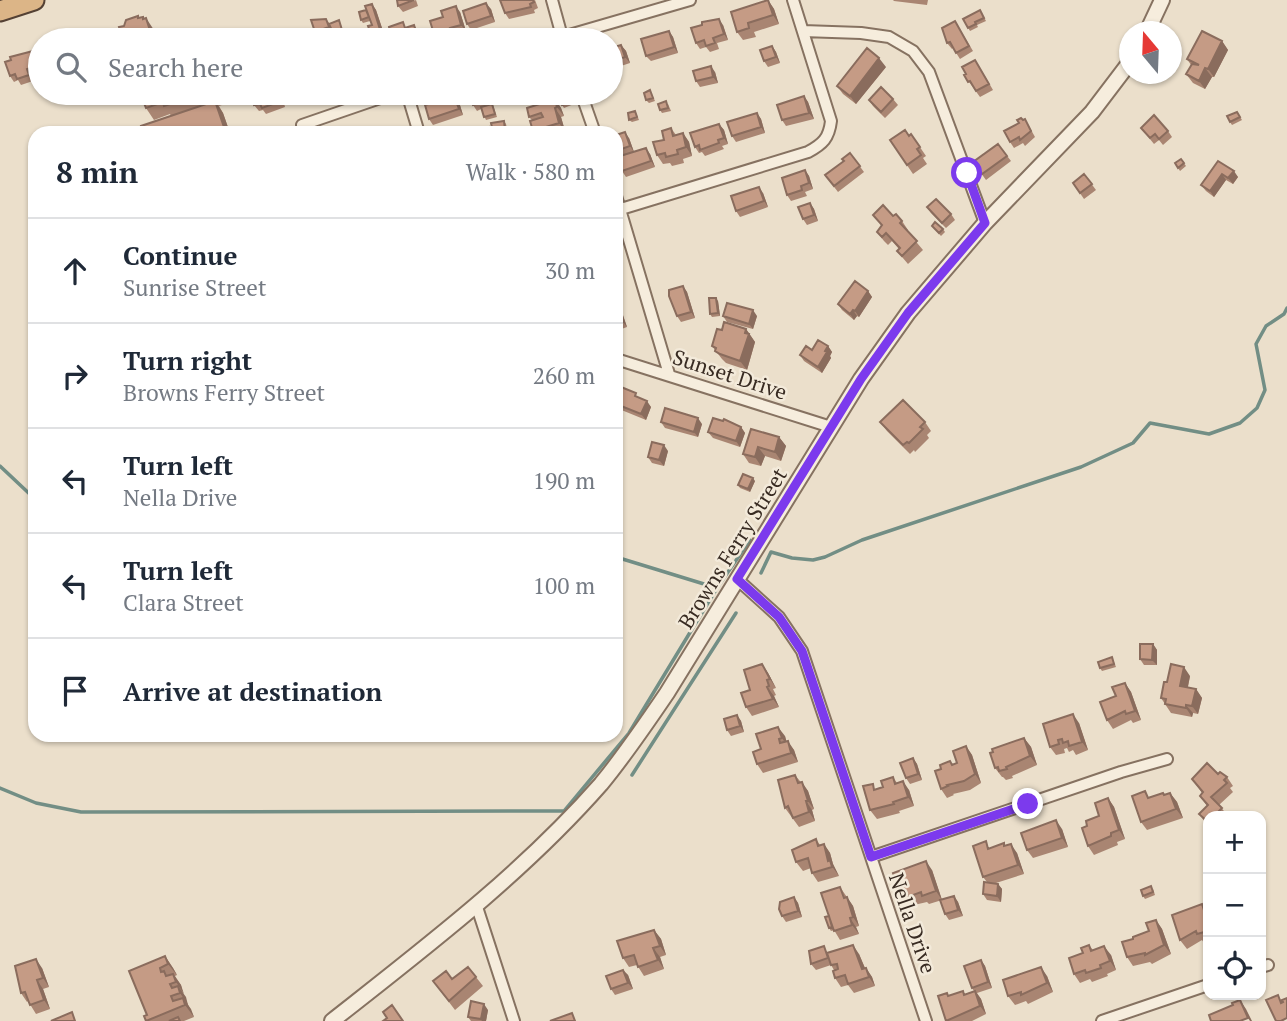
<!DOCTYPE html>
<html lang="en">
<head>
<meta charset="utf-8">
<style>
  body { margin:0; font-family:"PT Serif",serif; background:#f6f6f7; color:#1f2937 }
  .controls { position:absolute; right:21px; bottom:21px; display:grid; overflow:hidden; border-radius:14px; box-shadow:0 2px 5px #0004 }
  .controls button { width:63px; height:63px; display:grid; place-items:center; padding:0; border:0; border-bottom:2px solid #e0e1e3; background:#fff; color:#1f2937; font:35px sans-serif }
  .compass { position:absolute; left:1119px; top:21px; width:63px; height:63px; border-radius:50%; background:#fff; box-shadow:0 2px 5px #0004; rotate:341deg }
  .stop { position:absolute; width:21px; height:21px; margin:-16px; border:5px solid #7c3aed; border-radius:50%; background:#fff }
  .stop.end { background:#7c3aed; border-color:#fff; box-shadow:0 2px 7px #0008 }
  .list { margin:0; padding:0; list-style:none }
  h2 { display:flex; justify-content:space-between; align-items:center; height:91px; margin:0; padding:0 28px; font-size:30px }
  h2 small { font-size:23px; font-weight:400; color:#747a83 }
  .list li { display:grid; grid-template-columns:46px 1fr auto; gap:21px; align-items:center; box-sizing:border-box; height:105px; padding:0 28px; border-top:2px solid #e0e1e3 }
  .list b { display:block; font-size:26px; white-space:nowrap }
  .list p { margin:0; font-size:23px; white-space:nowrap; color:#747a83 }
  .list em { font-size:23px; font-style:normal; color:#747a83 }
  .icon { flex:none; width:38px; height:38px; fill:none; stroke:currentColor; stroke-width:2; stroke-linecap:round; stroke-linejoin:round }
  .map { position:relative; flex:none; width:1287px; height:1021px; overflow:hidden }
  .search { position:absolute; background:#fff; box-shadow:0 2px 5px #0004; left:28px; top:28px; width:595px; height:77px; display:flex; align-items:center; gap:18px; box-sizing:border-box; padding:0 24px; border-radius:38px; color:#747a83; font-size:26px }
  .panel { position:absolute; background:#fff; box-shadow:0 2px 5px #0004; left:28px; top:126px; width:595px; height:616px; border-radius:21px }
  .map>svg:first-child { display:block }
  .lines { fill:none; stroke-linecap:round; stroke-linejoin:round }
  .stream { stroke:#728e85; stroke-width:3.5 }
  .minor-casing { stroke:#867261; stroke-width:14 }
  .tertiary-casing { stroke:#867261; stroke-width:18 }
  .trunk-casing { stroke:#544134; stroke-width:23 }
  .minor { stroke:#f6eddd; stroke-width:10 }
  .tertiary { stroke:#f6eddd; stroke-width:14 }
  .trunk { stroke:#dcb587; stroke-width:19 }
  .wall { fill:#a98572 }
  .shaded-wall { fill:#8a6c5d }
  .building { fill:#c59b85; stroke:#8a6c5d; stroke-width:2 }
  .route { stroke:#7c3aed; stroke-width:9 }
  .labels { text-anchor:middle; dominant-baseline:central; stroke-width:5; stroke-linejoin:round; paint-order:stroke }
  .street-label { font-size:21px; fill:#382b22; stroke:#f3eada }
</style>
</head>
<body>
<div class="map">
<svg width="1287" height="1021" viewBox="0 0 1287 1021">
  <rect width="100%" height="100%" fill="#ebdfcb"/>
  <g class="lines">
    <path class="stream" d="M 0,466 L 35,499
      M 616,557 L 717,588 L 750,540
      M 761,573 L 771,552 L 792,558 L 813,560 L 825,557 L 862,540 L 1081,467 L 1133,443 L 1150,423 L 1209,434 L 1240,423 L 1257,408 L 1265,390 L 1256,344 L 1266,326 L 1284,314 L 1287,308
      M 632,775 L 736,613
      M 0,788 L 36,803 L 81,812 L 564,811 L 629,733 L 717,588"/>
    <g class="minor-casing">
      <path id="minor" d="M 552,0 L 563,40
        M 803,31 L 861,33 L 889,37 L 913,51 L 929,72 L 985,223
        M 552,40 L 690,0
        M 407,93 L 419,133
        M 581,93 L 595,133
        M 302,125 L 395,93
        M 616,196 L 669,374
        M 621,209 L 808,152 C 823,144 829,138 831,121 L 793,0
        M 616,359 L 831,427
        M 737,579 L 779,617 L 802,651 L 926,1021
        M 871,857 L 1121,772 L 1167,759
        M 476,904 L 514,1021
        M 1261,967 L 1268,965
        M 1102,1021 L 1208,985"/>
    </g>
    <g class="tertiary-casing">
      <path id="tertiary" d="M 1147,32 L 1162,0
        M 332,1021 C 426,947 522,874 601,784 C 625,755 646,724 667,693 L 861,379 L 908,313 L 985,223 L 1092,112 L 1130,62"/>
    </g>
    <g class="trunk-casing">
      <path id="trunk" d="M 0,11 L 34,0"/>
    </g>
    <use href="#minor" class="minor"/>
    <use href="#tertiary" class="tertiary"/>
    <use href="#trunk" class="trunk"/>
  </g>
  <path class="wall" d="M 416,0 L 418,6 L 403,12 L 398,6 Z
    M 535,0 L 538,8 L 534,10 L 535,13 L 509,19 L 505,13 Z
    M 768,0 L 774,9 L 779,24 L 754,32 L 756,37 L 743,40 L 737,32 Z
    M 893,0 L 928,0 L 927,5 L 894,1 Z
    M 372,4 L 376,10 L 386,40 L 375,40 L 371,34 L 372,25 L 370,21 L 363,23 L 361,20 L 366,10 Z
    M 491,9 L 495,22 L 471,30 L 467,24 Z
    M 980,10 L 986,21 L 977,25 L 978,27 L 970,31 L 963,19 Z
    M 460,12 L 466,31 L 454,34 L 455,37 L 450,39 L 448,37 L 438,40 L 434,34 Z
    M 326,19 L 330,24 L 339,20 L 344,33 L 335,36 L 333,33 L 319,38 L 315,32 Z
    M 955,21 L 973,51 L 960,59 L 953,48 L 952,49 L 947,43 Z
    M 723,25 L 728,40 L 717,43 L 719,49 L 710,52 L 706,47 L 700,49 L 696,43 Z
    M 669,31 L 673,37 L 678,53 L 651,61 L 646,56 Z
    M 1222,41 L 1228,50 L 1214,77 L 1212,77 L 1205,89 L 1193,83 L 1186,74 L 1191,65 L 1187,59 Z
    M 621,45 L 626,51 L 630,63 L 618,67 L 621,76 L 611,80 L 611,48 Z
    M 772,46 L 776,52 L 780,63 L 768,67 L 764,61 Z
    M 33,51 L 37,57 L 40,67 L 40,72 L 31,75 L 33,81 L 21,85 L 18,80 L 14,82 L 10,76 Z
    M 979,66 L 993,90 L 980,97 L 964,75 Z
    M 886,67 L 856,104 L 843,94 L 837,86 Z
    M 715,72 L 718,83 L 700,87 L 696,81 Z
    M 650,90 L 655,101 L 649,103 L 646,100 Z
    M 140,93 L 288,93 L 291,101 L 284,103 L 285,107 L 266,114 L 263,110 L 259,111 L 254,105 L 251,95 L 219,106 L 223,113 L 230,133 L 143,133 L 171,116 L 170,114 L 154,120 L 146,108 Z
    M 500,93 L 503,102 L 493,105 L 497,117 L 486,120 L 481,109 L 477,111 L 473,105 Z
    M 523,93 L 555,93 L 556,96 L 530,104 Z
    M 568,93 L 574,104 L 564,108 L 562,105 Z
    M 804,96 L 808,102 L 814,119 L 786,126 L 782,120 Z
    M 555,99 L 561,108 L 564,116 L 561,117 L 565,131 L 560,133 L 535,133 L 533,131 L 532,120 L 529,117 Z
    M 893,99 L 898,105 L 885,118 L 873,106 L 869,100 Z
    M 459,102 L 463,115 L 433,125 L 429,119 Z
    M 668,104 L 671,111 L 662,113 L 660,110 Z
    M 635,111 L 639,120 L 632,122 L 629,120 Z
    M 1237,112 L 1242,120 L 1232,125 L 1230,122 Z
    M 757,113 L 761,119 L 765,133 L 736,142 L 732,136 Z
    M 1025,119 L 1035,137 L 1025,146 L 1023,143 L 1014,148 L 1010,142 L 1023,120 Z
    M 504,121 L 506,124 L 508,133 L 493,133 L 493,132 Z
    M 719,124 L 724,130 L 728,144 L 722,146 L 724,149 L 705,156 L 702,152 L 699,153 L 695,147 Z
    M 671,128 L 676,135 L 683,133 L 689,142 L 692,156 L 683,159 L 684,163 L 672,166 L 670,163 L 663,164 L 657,155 L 664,140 Z
    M 1141,128 L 1168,131 L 1172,137 L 1163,145 L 1159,140 L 1154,144 Z
    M 911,134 L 926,156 L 923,158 L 927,164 L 913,174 L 890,140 Z
    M 629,138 L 634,152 L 650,154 L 655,167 L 626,177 L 622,171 L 620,156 L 616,151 Z
    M 998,144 L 1011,161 L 986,180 L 973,162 Z
    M 850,153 L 864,172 L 838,192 L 825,175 L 844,161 Z
    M 1181,159 L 1186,166 L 1180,171 L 1175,163 Z
    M 1218,161 L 1238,177 L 1233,184 L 1226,180 L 1214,197 L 1206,191 L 1201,185 Z
    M 805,170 L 809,176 L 813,189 L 805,192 L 807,196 L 791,201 L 787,195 Z
    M 1084,174 L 1096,190 L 1084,199 L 1073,183 Z
    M 763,193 L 768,207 L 740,217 L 736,211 Z
    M 810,203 L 814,209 L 818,221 L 807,225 L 803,219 Z
    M 927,207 L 951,214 L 955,220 L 946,228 L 931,213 Z
    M 873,215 L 893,216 L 902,221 L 908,230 L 907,231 L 923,250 L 908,264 L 897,251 L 899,249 L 892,241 L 888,245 L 884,241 L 877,232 L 882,226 Z
    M 932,226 L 943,229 L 945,232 L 941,236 Z
    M 683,286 L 687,292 L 695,318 L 681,322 L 677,316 Z
    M 868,291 L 872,297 L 859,317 L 857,316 L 854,320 L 842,310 L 838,304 Z
    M 616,297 L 627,327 L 616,331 Z
    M 718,301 L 720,316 L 712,317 L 710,314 Z
    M 723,316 L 757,316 L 753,329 L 727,322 Z
    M 746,329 L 755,342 L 747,370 L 726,363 L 722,359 L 712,346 L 722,330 Z
    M 828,346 L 832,352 L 830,356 L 831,358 L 822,373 L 804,361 L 800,355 L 812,350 Z
    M 640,398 L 651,407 L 646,420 L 619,409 L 616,406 L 616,400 Z
    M 661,422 L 702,424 L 698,437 L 665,428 Z
    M 880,422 L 925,422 L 931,431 L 927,435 L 929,438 L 915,452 L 914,450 L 910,454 L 887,431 Z
    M 741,427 L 745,433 L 740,447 L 713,438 L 708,432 Z
    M 779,437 L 786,446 L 781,461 L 765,456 L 761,466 L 749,463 L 743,454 Z
    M 668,451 L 664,466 L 652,463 L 648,457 Z
    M 755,481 L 750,492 L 740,488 L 738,485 Z
    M 1153,644 L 1157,650 L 1157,665 L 1144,665 L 1140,659 Z
    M 1112,657 L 1116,667 L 1102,671 L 1100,668 Z
    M 762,664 L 768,673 L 776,688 L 773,689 L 776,695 L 774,696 L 779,707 L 752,716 L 746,707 Z
    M 1190,676 L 1188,687 L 1196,689 L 1202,698 L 1198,714 L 1193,713 L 1192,717 L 1171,713 L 1161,698 L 1167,682 Z
    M 1125,683 L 1131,692 L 1141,720 L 1133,723 L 1131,720 L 1113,729 L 1107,720 L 1116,696 Z
    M 737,715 L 741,721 L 744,732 L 731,736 L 727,730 Z
    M 1079,723 L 1088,750 L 1076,755 L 1073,750 L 1069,752 L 1067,748 L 1064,749 L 1065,753 L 1056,755 L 1050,747 Z
    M 785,736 L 786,741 L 794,750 L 798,762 L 763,773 L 757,764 L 761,749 Z
    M 1024,738 L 1031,747 L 1037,765 L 1012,776 L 1013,778 L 1006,780 L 1003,777 L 1002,777 L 995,768 Z
    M 966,746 L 972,755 L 981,783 L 970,790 L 953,794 L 954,795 L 947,798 L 941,789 L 941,769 L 950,761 L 953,765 L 957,763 Z
    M 913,758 L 917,764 L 922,780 L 910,784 L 906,778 Z
    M 1218,774 L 1227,777 L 1233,786 L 1230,788 L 1233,792 L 1219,805 L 1228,816 L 1208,816 L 1208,826 L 1199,814 L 1207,806 L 1200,796 L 1202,793 L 1192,779 Z
    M 795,775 L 808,791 L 814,809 L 812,810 L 815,821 L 799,827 L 785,808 Z
    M 893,777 L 897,783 L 909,790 L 914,806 L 899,811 L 900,813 L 877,819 L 870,810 L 876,789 L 883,787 Z
    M 1170,793 L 1177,802 L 1183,818 L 1147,830 L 1141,822 L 1150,797 L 1165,795 Z
    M 1108,798 L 1114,807 L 1125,839 L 1117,842 L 1118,845 L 1094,855 L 1088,846 L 1087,826 L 1099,816 Z
    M 1062,829 L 1068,847 L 1033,858 L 1027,850 Z
    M 816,839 L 820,845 L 824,844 L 830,853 L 833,864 L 839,876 L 818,882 L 812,873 L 811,868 L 803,871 L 796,862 Z
    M 1005,846 L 1017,853 L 1024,874 L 996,883 L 998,884 L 1002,889 L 1001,902 L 987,900 L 983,894 L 987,882 L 983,877 L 990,848 Z
    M 932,870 L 942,900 L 929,904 L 927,902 L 914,905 L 911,901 L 906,903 L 900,894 Z
    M 840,887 L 853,906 L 859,926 L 856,927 L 859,934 L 840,940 L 834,930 L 831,931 L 829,928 L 829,916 Z
    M 1153,889 L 1155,895 L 1145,899 L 1143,896 Z
    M 954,896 L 958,902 L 963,916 L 949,920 L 945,914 Z
    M 794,897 L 798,903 L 802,917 L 786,922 L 782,916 Z
    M 1202,904 L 1208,914 L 1208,942 L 1204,943 L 1202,940 L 1187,949 L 1180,940 Z
    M 1156,920 L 1162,929 L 1171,954 L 1152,964 L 1150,962 L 1133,966 L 1127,957 L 1133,939 L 1149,931 Z
    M 654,930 L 661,939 L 666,955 L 660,957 L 664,969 L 644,976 L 637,965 L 629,967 L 623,958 Z
    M 1089,945 L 1093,950 L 1111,955 L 1116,970 L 1107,974 L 1108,976 L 1092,982 L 1090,979 L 1080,983 L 1074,974 L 1083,953 Z
    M 828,953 L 859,954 L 865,968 L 866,968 L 872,977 L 875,986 L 854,993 L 848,985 L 841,987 L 835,978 L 834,970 L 831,965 L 816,970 L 811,964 Z
    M 165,956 L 173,968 L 177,975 L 175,976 L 181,985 L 183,994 L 194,1017 L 184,1021 L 146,1021 L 147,1015 L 129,971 Z
    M 981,960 L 985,966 L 992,988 L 977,993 L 981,999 L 986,1014 L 972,1021 L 946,1021 L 949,996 L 965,994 L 974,991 L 972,988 Z
    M 468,967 L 483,986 L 455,1010 L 433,981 L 452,979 Z
    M 42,968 L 49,987 L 43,989 L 50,1009 L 36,1014 L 28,1001 L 27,1002 L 21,993 Z
    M 623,970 L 628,975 L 633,989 L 615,995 L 611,989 Z
    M 1047,976 L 1053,992 L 1028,1004 L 1026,1001 L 1015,1005 L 1008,996 Z
    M 488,1010 L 486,1021 L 471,1021 L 468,1017 Z"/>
  <path class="shaded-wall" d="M 768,0 L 774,9 L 779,24 L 773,15 Z
    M 486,3 L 491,9 L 495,22 L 491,16 Z
    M 372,4 L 376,10 L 386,40 L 382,36 Z
    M 456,6 L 460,12 L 466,31 L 461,25 Z
    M 146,18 L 154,30 L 158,40 L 153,40 Z
    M 719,19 L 723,25 L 728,40 L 724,34 Z
    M 414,25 L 418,31 L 421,40 L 418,38 Z
    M 669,31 L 673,37 L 678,53 L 674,47 Z
    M 1222,41 L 1228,50 L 1214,77 L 1208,69 Z
    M 621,45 L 626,51 L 630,63 L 625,57 Z
    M 772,46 L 776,52 L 780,63 L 776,57 Z
    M 33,51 L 37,57 L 40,69 L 38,65 Z
    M 879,58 L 886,67 L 856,104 L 850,96 Z
    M 711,66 L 715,72 L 718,83 L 713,77 Z
    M 1205,68 L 1212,77 L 1205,89 L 1199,81 Z
    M 454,96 L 459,102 L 463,115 L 459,109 Z
    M 804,96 L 808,102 L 814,119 L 809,113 Z
    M 555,99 L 561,108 L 564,116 L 557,107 Z
    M 215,101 L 223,113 L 230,133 L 226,133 Z
    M 555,108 L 561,117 L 565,131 L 559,123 Z
    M 757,113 L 761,119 L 765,133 L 761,127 Z
    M 719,124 L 724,130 L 728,144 L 724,138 Z
    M 625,132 L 629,138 L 634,152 L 630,146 Z
    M 683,133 L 689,142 L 692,156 L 686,147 Z
    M 646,148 L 650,154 L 655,167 L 651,161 Z
    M 805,170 L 809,176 L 813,189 L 809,183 Z
    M 1234,171 L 1238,177 L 1233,184 L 1228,178 Z
    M 1222,174 L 1226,180 L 1214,197 L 1210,191 Z
    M 759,187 L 763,193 L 768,207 L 764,201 Z
    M 810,203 L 814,209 L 818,221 L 814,215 Z
    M 683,286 L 687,292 L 695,318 L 691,312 Z
    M 868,291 L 872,297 L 859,317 L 855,311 Z
    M 616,297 L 618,300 L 627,327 L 623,322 L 616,301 Z
    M 716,298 L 718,301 L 720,316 L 718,313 Z
    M 753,310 L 757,316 L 753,329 L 749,324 Z
    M 853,310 L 857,316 L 854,320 L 850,314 Z
    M 746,329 L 755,342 L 747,370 L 740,361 Z
    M 828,346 L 832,352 L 830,356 L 831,358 L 822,373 L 818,367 Z
    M 647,401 L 651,407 L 646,420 L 641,414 Z
    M 698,418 L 702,424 L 698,437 L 694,432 Z
    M 741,427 L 745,433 L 740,447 L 736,441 Z
    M 779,437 L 786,446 L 781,461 L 775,452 Z
    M 664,445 L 668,451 L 664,466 L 659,460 Z
    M 758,447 L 765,456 L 761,466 L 755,457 Z
    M 753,478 L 755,481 L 750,492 L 748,489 Z
    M 1153,644 L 1157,650 L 1157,665 L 1152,660 Z
    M 762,664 L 768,673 L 776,688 L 770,679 Z
    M 1184,667 L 1190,676 L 1186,695 L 1180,686 Z
    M 1125,683 L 1131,692 L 1141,720 L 1135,711 Z
    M 767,687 L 774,696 L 779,707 L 773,699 Z
    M 1196,689 L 1202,698 L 1198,714 L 1192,706 Z
    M 1186,705 L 1193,713 L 1192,717 L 1186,708 Z
    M 1073,714 L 1079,723 L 1088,750 L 1082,742 Z
    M 737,715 L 741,721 L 744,732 L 740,726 Z
    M 778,727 L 785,736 L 788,747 L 782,738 Z
    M 1024,738 L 1031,747 L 1037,765 L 1030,756 Z
    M 788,741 L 794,750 L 798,762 L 791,753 Z
    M 966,746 L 972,755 L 981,783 L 975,774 Z
    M 913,758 L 917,764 L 922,780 L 918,774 Z
    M 903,781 L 909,790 L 914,806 L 908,797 Z
    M 802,782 L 808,791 L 814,809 L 808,801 Z
    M 1170,793 L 1177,802 L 1183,818 L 1176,809 Z
    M 1108,798 L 1114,807 L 1125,839 L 1119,830 Z
    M 806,801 L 812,810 L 815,821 L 809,812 Z
    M 1056,820 L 1062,829 L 1068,847 L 1062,838 Z
    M 824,844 L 830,853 L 833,864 L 839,876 L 828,861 Z
    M 1011,844 L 1017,853 L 1024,874 L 1018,865 Z
    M 926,861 L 932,870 L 942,900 L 936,891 Z
    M 998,884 L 1002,889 L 1001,902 L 997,896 Z
    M 954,896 L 958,902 L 963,916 L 958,910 Z
    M 794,897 L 798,903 L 802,917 L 798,911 Z
    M 847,897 L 853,906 L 859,926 L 853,917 Z
    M 1202,904 L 1208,914 L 1208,923 Z
    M 850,918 L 856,927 L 859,934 L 852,925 Z
    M 1156,920 L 1162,929 L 1171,954 L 1164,945 Z
    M 654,930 L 661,939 L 666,955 L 660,946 Z
    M 853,945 L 859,954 L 869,978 L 862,969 Z
    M 1104,946 L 1111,955 L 1116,970 L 1110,961 Z
    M 653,948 L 660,957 L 664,969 L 658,960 Z
    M 165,956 L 173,968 L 177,975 L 168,964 Z
    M 36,959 L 42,968 L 49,987 L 43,978 Z
    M 981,960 L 985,966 L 992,988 L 988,982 Z
    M 1041,967 L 1047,976 L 1053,992 L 1047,983 Z
    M 866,968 L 872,977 L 875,986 L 869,977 Z
    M 623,970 L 628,975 L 633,989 L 628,983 Z
    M 173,974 L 181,985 L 184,994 L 176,982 Z
    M 37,980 L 43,989 L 50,1009 L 44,1000 Z
    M 178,986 L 186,997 L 188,1005 L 180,993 Z
    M 975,991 L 981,999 L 986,1014 L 980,1006 Z
    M 183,998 L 191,1009 L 194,1017 L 185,1005 Z
    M 1240,1000 L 1246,1009 L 1252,1021 L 1250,1021 L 1248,1018 Z
    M 484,1004 L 488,1010 L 486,1021 L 482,1021 L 481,1019 Z"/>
  <path class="building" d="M 397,0 L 414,0 L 398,6 Z
    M 500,0 L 533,0 L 534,2 L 530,4 L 531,7 L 505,13 Z
    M 768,0 L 773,15 L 748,23 L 749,28 L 737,32 L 731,12 Z
    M 486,3 L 491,16 L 467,24 L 463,11 Z
    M 372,4 L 382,36 L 375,39 L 373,33 L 371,34 L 368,26 L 372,25 L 365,6 Z
    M 456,6 L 461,25 L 450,28 L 451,31 L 445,33 L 445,31 L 434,34 L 430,21 L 443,17 L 441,11 Z
    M 366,10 L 369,17 L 361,20 L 359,12 Z
    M 980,10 L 984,18 L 975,22 L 976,24 L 968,28 L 963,19 Z
    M 138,16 L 138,18 L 143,17 L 143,19 L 146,18 L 153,40 L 123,40 L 119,27 L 124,26 L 126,20 Z
    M 326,19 L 329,27 L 315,32 L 311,20 Z
    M 719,19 L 724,34 L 713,38 L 715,43 L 706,46 L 704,40 L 696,43 L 691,28 L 702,25 L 702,22 Z
    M 339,20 L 342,30 L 333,33 L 329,24 Z
    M 955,21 L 969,46 L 956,53 L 950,42 L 947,43 L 942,28 Z
    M 403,22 L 405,28 L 414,25 L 418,38 L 412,40 L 388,40 L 386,34 L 390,33 L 389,27 Z
    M 669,31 L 674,47 L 646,56 L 641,39 Z
    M 1202,31 L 1222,41 L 1208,69 L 1205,68 L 1199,81 L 1186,74 L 1192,64 L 1199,65 L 1187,59 Z
    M 201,33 L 203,40 L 180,40 Z
    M 621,45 L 625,57 L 613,61 L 617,71 L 611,72 L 611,48 Z
    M 772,46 L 776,57 L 764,61 L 760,50 Z
    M 867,48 L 879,58 L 850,96 L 837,86 Z
    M 33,51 L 38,65 L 27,69 L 29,75 L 17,79 L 15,74 L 10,76 L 5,62 L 11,60 L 10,57 Z
    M 975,60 L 989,84 L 976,91 L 970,81 L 968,82 L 964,75 L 966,74 L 962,67 Z
    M 711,66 L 713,77 L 696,81 L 693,71 Z
    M 881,87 L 893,99 L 881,112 L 869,100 Z
    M 650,90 L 653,98 L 646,100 L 644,93 Z
    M 140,93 L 205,93 L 164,106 L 163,102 L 146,108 Z
    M 250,93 L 286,93 L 287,95 L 279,97 L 281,101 L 262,108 L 260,104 L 254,105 Z
    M 469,93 L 498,93 L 499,96 L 473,105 Z
    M 568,93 L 572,101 L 562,105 L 558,97 Z
    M 454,96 L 459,109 L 429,119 L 425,105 Z
    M 804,96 L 809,113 L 782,120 L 777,105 Z
    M 555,99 L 557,107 L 555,108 L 559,123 L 533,131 L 530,121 L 543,117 L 541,113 L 529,117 L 527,108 Z
    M 215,101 L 226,133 L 143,133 L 141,126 Z
    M 666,101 L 668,108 L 660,110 L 658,104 Z
    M 492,104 L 495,114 L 484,117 L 481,107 Z
    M 635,111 L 637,117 L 629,120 L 628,113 Z
    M 1237,112 L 1240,117 L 1230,122 L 1227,116 Z
    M 757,113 L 761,127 L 732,136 L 727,122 Z
    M 1154,115 L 1168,131 L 1159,139 L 1155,134 L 1150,138 L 1141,128 Z
    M 1021,118 L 1023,120 L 1025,119 L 1031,131 L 1020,140 L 1019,137 L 1010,142 L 1004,131 L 1019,123 L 1017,120 Z
    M 504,121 L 505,130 L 493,132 L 491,123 Z
    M 719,124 L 724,138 L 718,140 L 719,143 L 700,150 L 699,145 L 695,147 L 690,133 Z
    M 489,127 L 490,133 L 483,133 L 483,128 Z
    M 671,128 L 673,136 L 683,133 L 686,147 L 677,150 L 678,154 L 666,157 L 665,153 L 657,155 L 653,142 L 664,140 L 662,131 Z
    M 905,130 L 909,136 L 911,134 L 920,147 L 917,149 L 921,155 L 907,165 L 890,140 Z
    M 625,132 L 630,146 L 616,151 L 616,135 Z
    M 998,144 L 1007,156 L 982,174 L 973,162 Z
    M 646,148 L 651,161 L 622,171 L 617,157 Z
    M 850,153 L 860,166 L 834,186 L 825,175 L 844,161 L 842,159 Z
    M 1181,159 L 1184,163 L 1178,168 L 1175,163 Z
    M 1218,161 L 1234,171 L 1228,178 L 1222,174 L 1210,191 L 1201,185 Z
    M 805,170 L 809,183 L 801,186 L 802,190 L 787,195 L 782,178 Z
    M 1084,174 L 1092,184 L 1080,193 L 1073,183 Z
    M 759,187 L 764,201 L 736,211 L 731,196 Z
    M 936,199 L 951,214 L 942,223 L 927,207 Z
    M 810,203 L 814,215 L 803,219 L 798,207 Z
    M 883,205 L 893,216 L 896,214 L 902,221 L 900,223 L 917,241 L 902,256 L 897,251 L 900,248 L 886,233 L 882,237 L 877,232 L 882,225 L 873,215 Z
    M 935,222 L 943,229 L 939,233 L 932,226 Z
    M 855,281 L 868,291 L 855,311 L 853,310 L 850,314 L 838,304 Z
    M 683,286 L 691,312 L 677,316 L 669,296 L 669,290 Z
    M 709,298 L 716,298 L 718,313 L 710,314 Z
    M 616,301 L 623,322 L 616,324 Z
    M 727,303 L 753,310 L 749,324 L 723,316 Z
    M 724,322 L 746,329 L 745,333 L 749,334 L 740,361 L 720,354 L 715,351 L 716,348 L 712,346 L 717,329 L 722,330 Z
    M 818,340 L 828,346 L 825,351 L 827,352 L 818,367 L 800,355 L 806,346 L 812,350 Z
    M 621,387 L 636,393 L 635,396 L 647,401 L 641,414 L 616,404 L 616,400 Z
    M 903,400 L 925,422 L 920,427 L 923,429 L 909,443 L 907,442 L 903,445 L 880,422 Z
    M 665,408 L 698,418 L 694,432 L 661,422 Z
    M 713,418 L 723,421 L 724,419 L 741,427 L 736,441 L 708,432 Z
    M 751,429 L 779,437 L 775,452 L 758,447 L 755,457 L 743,454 Z
    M 652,442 L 664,445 L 659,460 L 648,457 Z
    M 743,474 L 753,478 L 748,489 L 738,485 Z
    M 1140,644 L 1153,644 L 1152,660 L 1140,659 Z
    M 1112,657 L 1114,664 L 1100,668 L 1098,662 Z
    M 762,664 L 770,679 L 767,680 L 769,686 L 767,687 L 773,699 L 746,707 L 741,693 L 750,690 L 744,670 Z
    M 1171,664 L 1184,667 L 1180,686 L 1196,689 L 1192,706 L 1186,705 L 1186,708 L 1165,704 L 1166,699 L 1161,698 L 1164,682 L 1167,682 Z
    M 1125,683 L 1135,711 L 1126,714 L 1125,711 L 1107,720 L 1100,702 L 1116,696 L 1112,687 Z
    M 1073,714 L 1082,742 L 1069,746 L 1068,741 L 1063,743 L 1062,739 L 1058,740 L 1059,744 L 1050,747 L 1043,724 Z
    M 737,715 L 740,726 L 727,730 L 724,719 Z
    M 778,727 L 782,738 L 779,739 L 780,743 L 788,741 L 791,753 L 757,764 L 753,752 L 761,749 L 756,734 Z
    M 1024,738 L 1030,756 L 1006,767 L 1007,769 L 999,771 L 998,767 L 995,768 L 990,753 L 993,752 L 992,749 Z
    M 966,746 L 975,774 L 964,781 L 947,785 L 948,786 L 941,789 L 935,771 L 941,769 L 940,765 L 950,761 L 952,765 L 957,763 L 953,751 Z
    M 913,758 L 918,774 L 906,778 L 900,763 Z
    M 1207,763 L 1218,774 L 1220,772 L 1227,777 L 1224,780 L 1227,783 L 1211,797 L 1222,808 L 1214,816 L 1208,816 L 1208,822 L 1199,814 L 1208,805 L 1200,796 L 1203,792 L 1192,779 Z
    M 795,775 L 798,783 L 802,782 L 808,801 L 806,801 L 809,812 L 793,818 L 788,806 L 785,808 L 778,780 Z
    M 893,777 L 895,784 L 903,781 L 908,797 L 893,802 L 894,804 L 870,810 L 863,786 L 873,784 L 874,790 L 883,787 L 881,781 Z
    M 1145,791 L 1148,798 L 1163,793 L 1164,795 L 1170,793 L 1176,809 L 1141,822 L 1132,796 Z
    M 1108,798 L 1119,830 L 1111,833 L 1111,836 L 1088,846 L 1082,828 L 1087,826 L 1086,821 L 1099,816 L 1095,803 Z
    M 1056,820 L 1062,838 L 1027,850 L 1021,833 Z
    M 816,839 L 818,846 L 824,844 L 828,861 L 830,860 L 832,867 L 812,873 L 808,858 L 796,862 L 792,850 Z
    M 986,841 L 988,849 L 1004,843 L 1004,846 L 1011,844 L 1018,865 L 983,877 L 973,846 Z
    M 926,861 L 936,891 L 922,896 L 921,892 L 908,897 L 907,892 L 900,894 L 893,873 Z
    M 984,882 L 998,884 L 997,896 L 983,894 Z
    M 1151,886 L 1153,892 L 1143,896 L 1141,890 Z
    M 840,887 L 844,898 L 847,897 L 853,917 L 850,918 L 852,925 L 834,931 L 821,893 Z
    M 954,896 L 958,910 L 945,914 L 940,900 Z
    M 794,897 L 798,911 L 782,916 L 779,909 L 780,902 Z
    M 1202,904 L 1208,923 L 1208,931 L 1197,934 L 1196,931 L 1180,940 L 1172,915 Z
    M 829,916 L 832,927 L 829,928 L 825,917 Z
    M 1156,920 L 1164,945 L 1145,955 L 1145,953 L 1127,957 L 1122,942 L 1133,939 L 1133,937 L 1149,931 L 1146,923 Z
    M 654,930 L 660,946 L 653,948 L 658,960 L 638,967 L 634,955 L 623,958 L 617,941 Z
    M 853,945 L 862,969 L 866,968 L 869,977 L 848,984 L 845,975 L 835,978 L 833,971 L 838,969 L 837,964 L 831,965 L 827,953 Z
    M 1089,945 L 1091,951 L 1104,946 L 1110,961 L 1100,965 L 1101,968 L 1086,973 L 1085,970 L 1074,974 L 1069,958 L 1083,953 L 1081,948 Z
    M 824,946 L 828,958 L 811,964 L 809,951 Z
    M 165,956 L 168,964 L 160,968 L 161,972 L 164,971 L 166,976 L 173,974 L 176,982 L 170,984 L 172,988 L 178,986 L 180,993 L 171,996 L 173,1001 L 183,998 L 185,1005 L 146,1021 L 144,1016 L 147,1015 L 129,971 Z
    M 36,959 L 43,978 L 37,980 L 44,1000 L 30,1005 L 25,992 L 21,993 L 15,966 Z
    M 981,960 L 988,982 L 972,988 L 964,966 Z
    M 468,967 L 476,977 L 449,1001 L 433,981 L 446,971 L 452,979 Z
    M 1041,967 L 1047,983 L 1021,995 L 1021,992 L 1008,996 L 1003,980 Z
    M 623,970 L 628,983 L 611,989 L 606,976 Z
    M 963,991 L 964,995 L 975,991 L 980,1006 L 946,1021 L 938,996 L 947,993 L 948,996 Z
    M 1278,995 L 1281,1003 L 1283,1002 L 1282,1000 L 1287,998 L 1287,1018 L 1281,1021 L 1276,1021 L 1266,1000 Z
    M 1240,1000 L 1248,1018 L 1240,1021 L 1211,1021 L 1209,1015 L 1233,1005 L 1232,1003 Z
    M 471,1001 L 484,1004 L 481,1019 L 468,1017 Z
    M 392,1005 L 403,1021 L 383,1021 L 387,1018 L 383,1012 Z
    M 72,1012 L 75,1021 L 51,1021 Z
    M 572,1013 L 575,1021 L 550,1021 Z
    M 178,1017 L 180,1021 L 169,1021 Z"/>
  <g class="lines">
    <path class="route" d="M 967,173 L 985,223 L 908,313 L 861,379 L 737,579 L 779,617 L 802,651 L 871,857 L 1028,804"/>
  </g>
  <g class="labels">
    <g class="street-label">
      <text transform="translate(730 374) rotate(18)">Sunset Drive</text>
      <text transform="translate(732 548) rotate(-58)">Browns Ferry Street</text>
      <text transform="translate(913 923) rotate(71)">Nella Drive</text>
    </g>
  </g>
</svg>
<div class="controls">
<button>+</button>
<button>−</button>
<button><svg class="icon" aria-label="locate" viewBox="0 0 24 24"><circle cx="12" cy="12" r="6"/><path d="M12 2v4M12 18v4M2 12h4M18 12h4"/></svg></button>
</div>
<svg class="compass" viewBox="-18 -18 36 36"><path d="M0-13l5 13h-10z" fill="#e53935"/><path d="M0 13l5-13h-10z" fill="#747a83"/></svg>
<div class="stop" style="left:967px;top:173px"></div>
<div class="stop end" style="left:1028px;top:804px"></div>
<div class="search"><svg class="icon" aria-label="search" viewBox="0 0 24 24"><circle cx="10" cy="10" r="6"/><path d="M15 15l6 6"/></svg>Search here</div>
<section class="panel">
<h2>8 min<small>Walk · 580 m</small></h2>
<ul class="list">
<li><svg class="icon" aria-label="ahead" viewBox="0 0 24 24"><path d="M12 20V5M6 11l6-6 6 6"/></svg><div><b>Continue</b><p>Sunrise Street</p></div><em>30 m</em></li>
<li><svg class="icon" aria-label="right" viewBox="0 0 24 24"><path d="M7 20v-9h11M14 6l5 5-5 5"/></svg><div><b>Turn right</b><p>Browns Ferry Street</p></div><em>260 m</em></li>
<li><svg class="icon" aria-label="left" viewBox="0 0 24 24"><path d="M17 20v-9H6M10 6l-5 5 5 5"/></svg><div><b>Turn left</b><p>Nella Drive</p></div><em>190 m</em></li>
<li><svg class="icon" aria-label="left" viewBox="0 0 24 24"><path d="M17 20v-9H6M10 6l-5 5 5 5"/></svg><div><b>Turn left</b><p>Clara Street</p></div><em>100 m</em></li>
<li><svg class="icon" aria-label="arrive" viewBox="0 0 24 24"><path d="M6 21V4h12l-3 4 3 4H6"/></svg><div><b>Arrive at destination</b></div></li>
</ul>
</section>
</div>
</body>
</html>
